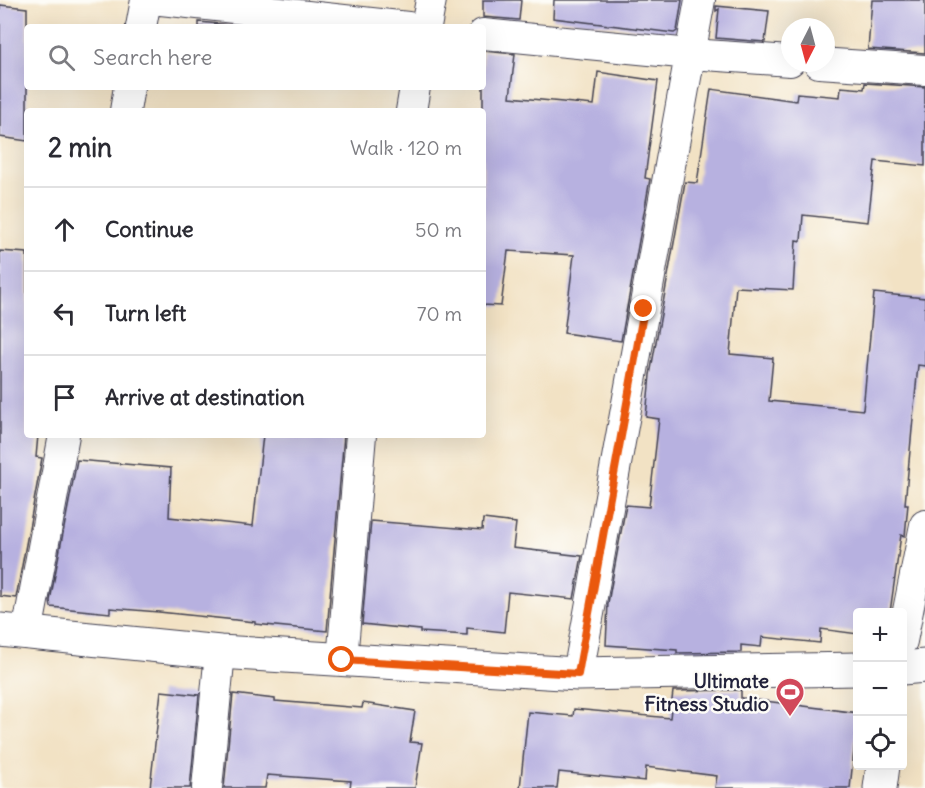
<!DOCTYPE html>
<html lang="en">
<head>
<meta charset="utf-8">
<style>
  body { margin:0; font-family:Delius,sans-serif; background:#f7f7f7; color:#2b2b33 }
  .controls { position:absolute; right:18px; bottom:18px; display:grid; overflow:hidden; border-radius:6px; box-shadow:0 6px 24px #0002 }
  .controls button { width:54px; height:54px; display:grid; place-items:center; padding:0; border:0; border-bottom:2px solid #e1e1e2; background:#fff; color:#2b2b33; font:30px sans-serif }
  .compass { position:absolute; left:781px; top:18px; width:54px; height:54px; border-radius:50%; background:#fff; box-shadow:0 6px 24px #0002; rotate:186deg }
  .stop { position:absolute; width:18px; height:18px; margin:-14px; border:4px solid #ea580c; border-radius:50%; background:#fff }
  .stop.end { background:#ea580c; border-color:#fff; box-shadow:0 2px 6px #0008 }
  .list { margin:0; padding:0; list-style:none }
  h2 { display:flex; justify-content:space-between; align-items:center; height:78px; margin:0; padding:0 24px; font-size:26px }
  h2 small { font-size:20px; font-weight:400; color:#7c7c81 }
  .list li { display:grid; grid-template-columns:39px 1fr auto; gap:18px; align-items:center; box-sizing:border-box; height:84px; padding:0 24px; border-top:2px solid #e1e1e2 }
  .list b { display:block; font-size:22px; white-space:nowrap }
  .list em { font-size:20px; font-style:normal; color:#7c7c81 }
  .icon { flex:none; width:33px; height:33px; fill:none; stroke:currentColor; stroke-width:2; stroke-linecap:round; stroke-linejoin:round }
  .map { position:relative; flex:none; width:925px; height:788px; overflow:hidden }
  .search { position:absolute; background:#fff; box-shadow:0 6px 24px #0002; left:24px; top:24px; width:462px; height:66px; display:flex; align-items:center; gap:15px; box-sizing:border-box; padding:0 21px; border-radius:6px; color:#7c7c81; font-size:22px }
  .panel { position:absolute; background:#fff; box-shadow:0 6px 24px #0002; left:24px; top:108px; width:462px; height:330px; border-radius:6px }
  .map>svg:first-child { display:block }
  .building { fill:#b7b1e0 }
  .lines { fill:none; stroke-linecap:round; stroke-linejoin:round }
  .street-casing { stroke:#413f50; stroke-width:32 }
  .secondary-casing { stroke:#413f50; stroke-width:35 }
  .street { stroke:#fff; stroke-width:30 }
  .secondary { stroke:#fff; stroke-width:33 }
  .route { stroke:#ea580c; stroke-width:8 }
  .labels { text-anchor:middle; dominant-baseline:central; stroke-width:5; stroke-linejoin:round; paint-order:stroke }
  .poi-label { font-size:20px; font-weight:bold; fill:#22223b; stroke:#fdfcf7; text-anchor:end }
</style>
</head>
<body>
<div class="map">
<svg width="925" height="788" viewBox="0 0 925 788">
  <rect width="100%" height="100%" fill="#fdfcf7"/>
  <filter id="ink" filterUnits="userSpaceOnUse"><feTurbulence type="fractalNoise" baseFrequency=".0167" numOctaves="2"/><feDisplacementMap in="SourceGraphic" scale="12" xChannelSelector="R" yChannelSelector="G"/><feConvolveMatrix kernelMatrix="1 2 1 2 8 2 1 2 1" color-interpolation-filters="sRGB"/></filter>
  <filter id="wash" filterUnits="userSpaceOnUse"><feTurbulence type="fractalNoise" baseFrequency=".008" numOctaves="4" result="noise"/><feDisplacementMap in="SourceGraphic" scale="24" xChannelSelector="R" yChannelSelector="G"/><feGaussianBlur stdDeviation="1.35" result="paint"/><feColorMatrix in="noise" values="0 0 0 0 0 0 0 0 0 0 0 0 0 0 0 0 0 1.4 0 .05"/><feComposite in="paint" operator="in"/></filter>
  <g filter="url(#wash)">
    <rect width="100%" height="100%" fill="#f2e2c4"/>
    <g id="blocks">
      <path class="building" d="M 483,0 L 521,0 L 519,20 L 483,17 Z
        M 554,0 L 682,0 L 677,31 L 674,33 L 553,18 Z
        M 872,0 L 925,0 L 925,53 L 868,49 Z
        M 0,5 L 27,8 L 27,141 L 0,137 Z
        M 716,6 L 769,11 L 765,42 L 716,38 L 719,9 L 716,11 Z
        M 199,22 L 249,27 L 199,27 Z
        M 483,51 L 515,54 L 510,97 L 594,105 L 598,72 L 658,81 L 645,178 L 650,179 L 621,341 L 564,333 L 574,255 L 508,251 L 501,306 L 483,305 Z
        M 865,83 L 925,87 L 925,166 L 875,161 L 868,222 L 803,215 L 801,241 L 796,240 L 793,290 L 736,287 L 730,354 L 773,358 L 769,401 L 863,410 L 874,293 L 925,298 L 925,366 L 918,365 L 905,504 L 908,504 L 905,536 L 901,535 L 890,612 L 858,612 L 858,634 L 821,629 L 820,643 L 762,637 L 761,647 L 741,645 L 741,652 L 677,653 L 677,650 L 606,645 L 608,603 L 626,505 L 649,507 L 659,419 L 646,417 L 650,375 L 685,182 L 697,183 L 711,89 L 796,101 L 797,93 L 840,97 L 841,87 L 864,89 Z
        M 0,251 L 27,253 L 27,435 L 38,435 L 36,457 L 42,458 L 16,598 L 0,596 Z
        M 263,435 L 344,435 L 327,631 L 255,624 L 255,622 L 159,612 L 110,608 L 110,613 L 51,607 L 50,601 L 77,460 L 171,468 L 169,517 L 253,526 Z
        M 483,519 L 516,523 L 513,548 L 582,556 L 574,599 L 508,592 L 504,632 L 467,628 L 467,635 L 420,632 L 420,630 L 362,624 L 371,521 L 482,530 Z
        M 741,690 L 741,698 L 858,713 L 850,788 L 715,788 L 717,776 L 646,767 L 645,781 L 559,772 L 557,788 L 520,788 L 528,712 L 573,716 L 574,709 L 670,718 L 673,691 Z
        M 161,691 L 199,695 L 190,788 L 150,788 Z
        M 233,694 L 275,699 L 275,701 L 362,708 L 363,703 L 415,711 L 410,742 L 422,743 L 415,788 L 350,788 L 351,781 L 267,775 L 265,788 L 224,788 Z"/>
    </g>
  </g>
  <g filter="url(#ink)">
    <use href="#blocks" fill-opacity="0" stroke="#413f50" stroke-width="1.5"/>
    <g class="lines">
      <g class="street-casing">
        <path id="street" d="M 161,0 L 408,27
          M 141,27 L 146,0
          M 426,27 L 431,0
          M 483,34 L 691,54 L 790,61
          M 819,63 L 925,70
          M 125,111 L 129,87
          M 411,111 L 415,87
          M 27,633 L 64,435
          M 902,641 L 925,525
          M 342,660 L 361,435
          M 578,674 L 700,0
          M 207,788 L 220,652"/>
      </g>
      <g class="secondary-casing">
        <path id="secondary" d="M 0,630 L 220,652 L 578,674 L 858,669
          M 902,668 L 925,666
          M 880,788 L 883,766"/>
      </g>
      <use href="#street" class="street"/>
      <use href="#secondary" class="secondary"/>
    </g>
  </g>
  <g class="lines" filter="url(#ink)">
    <path class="route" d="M 342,660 L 578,674 L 644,309"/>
  </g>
  <defs>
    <g id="stadium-pin" transform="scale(1.5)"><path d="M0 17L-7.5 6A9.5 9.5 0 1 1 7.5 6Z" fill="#d1495b" stroke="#fdfcf7"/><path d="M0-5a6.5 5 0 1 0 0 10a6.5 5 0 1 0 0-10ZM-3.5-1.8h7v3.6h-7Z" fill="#fff"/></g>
  </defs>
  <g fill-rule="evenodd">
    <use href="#stadium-pin" x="790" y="692"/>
  </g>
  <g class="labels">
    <g class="poi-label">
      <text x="769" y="680">Ultimate<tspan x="769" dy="23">Fitness Studio</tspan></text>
    </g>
  </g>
</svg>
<div class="controls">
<button>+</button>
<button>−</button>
<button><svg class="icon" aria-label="locate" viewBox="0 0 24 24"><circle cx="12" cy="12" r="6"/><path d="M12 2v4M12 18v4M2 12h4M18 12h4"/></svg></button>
</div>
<svg class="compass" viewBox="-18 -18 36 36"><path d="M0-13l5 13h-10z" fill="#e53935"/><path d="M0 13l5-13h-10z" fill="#7c7c81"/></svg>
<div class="stop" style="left:342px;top:660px"></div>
<div class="stop end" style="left:644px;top:309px"></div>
<div class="search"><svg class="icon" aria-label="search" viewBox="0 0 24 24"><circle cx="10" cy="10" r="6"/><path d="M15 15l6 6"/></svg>Search here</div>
<section class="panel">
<h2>2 min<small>Walk · 120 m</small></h2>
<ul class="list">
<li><svg class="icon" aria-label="ahead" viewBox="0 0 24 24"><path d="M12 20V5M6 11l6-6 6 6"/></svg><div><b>Continue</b></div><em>50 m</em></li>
<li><svg class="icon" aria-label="left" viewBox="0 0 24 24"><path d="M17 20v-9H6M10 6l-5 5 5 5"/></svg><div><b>Turn left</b></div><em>70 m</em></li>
<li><svg class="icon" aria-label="arrive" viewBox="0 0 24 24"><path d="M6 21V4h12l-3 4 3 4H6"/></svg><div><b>Arrive at destination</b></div></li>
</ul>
</section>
</div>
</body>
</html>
